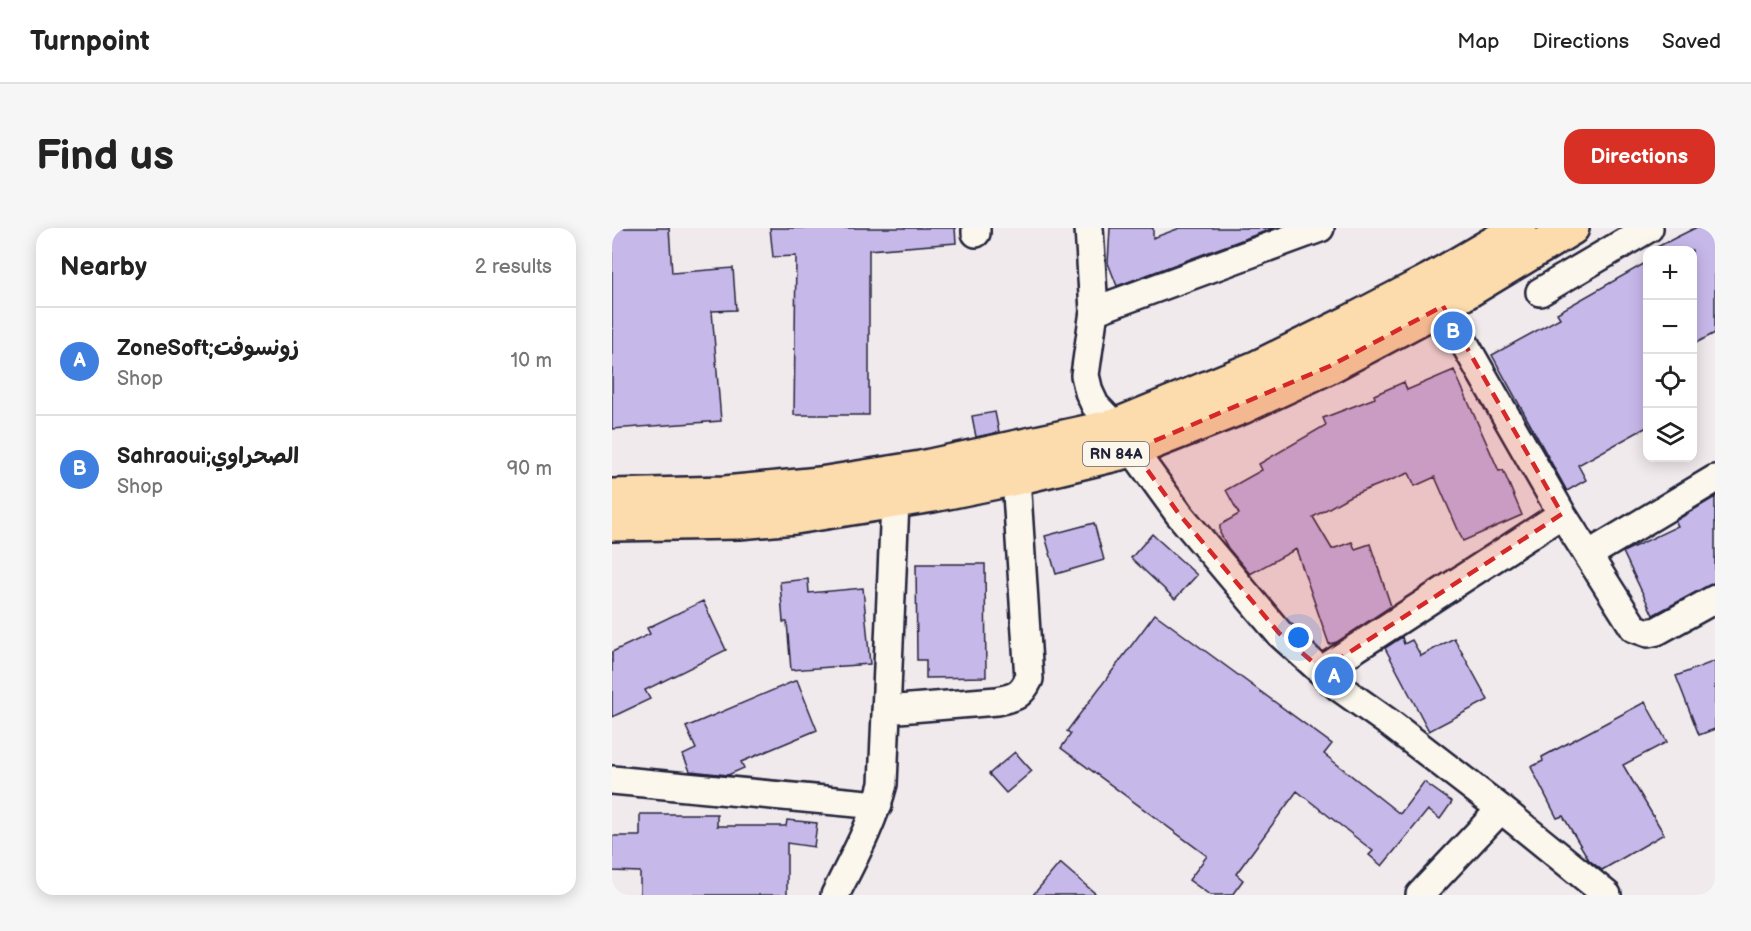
<!DOCTYPE html>
<html lang="en">
<head>
<meta charset="utf-8">
<style>
  body { margin:0; font-family:"Balsamiq Sans","Playpen Sans Arabic",sans-serif; background:#f6f6f6; color:#222 }
  .controls { position:absolute; right:18px; top:18px; display:grid; overflow:hidden; border-radius:12px; box-shadow:0 3px 15px #0003 }
  .controls button { width:54px; height:54px; display:grid; place-items:center; padding:0; border:0; border-bottom:2px solid #e0e0e0; background:#fff; color:#222; font:30px sans-serif }
  .you { position:absolute; left:687px; top:410px; width:21px; height:21px; margin:-15px; border:4px solid #fff; border-radius:50%; background:#1a73e8; box-shadow:0 0 0 9px #1a73e833 }
  .badge { display:grid; place-items:center; width:39px; height:39px; border-radius:50%; background:#d93025; color:#fff; font-size:20px; font-weight:700 }
  .pin { position:absolute; translate:-50% -50%; border:3px solid #fff; box-shadow:0 2px 6px #0006 }
  .list { margin:0; padding:0; list-style:none }
  h2 { display:flex; justify-content:space-between; align-items:center; height:78px; margin:0; padding:0 24px; font-size:26px }
  h2 small { font-size:20px; font-weight:400; color:#767676 }
  .list li { display:grid; grid-template-columns:39px 1fr auto; gap:18px; align-items:center; box-sizing:border-box; height:108px; padding:0 24px; border-top:2px solid #e0e0e0 }
  .list b { display:block; font-size:22px; white-space:nowrap }
  .list p { margin:0; font-size:20px; white-space:nowrap; color:#767676 }
  .list em { font-size:20px; font-style:normal; color:#767676 }
  .icon { flex:none; width:33px; height:33px; fill:none; stroke:currentColor; stroke-width:2; stroke-linecap:round; stroke-linejoin:round }
  .map { position:relative; flex:none; width:1103px; height:667px; overflow:hidden; border-radius:18px }
  header { display:flex; align-items:center; gap:36px; box-sizing:border-box; height:84px; padding:0 30px; background:#fff; border-bottom:2px solid #e0e0e0 }
  header strong { font-size:28px }
  nav { display:flex; gap:33px; margin-inline-start:auto; font-size:21px }
  .intro { display:flex; align-items:center; justify-content:space-between; box-sizing:border-box; height:144px; padding:0 36px }
  h1 { margin:0; font-size:42px }
  .button { padding:15px 27px; border-radius:18px; background:#d93025; color:#fff; font-size:21px; font-weight:700 }
  main { display:flex; gap:36px; padding:0 36px }
  aside { flex:1; background:#fff; border-radius:18px; box-shadow:0 3px 15px #0003 }
  .map>svg:first-child { display:block }
  .building { fill:#c7b8ea; stroke:#22223b; stroke-width:1.5 }
  .lines { fill:none; stroke-linecap:round; stroke-linejoin:round }
  .minor-casing { stroke:#22223b; stroke-width:32 }
  .primary-casing { stroke:#22223b; stroke-width:38 }
  .minor { stroke:#fbf7ec; stroke-width:27 }
  .primary { stroke:#fcdcac; stroke-width:33 }
  .marked { fill:#d62828; fill-opacity:0.2; stroke:#d62828; stroke-width:4.5; stroke-dasharray:12 8; stroke-linejoin:round }
  .labels { text-anchor:middle; dominant-baseline:central; stroke-width:6; stroke-linejoin:round; paint-order:stroke }
  .shield { fill:#fbf7ec; stroke:#636270; stroke-width:1.5 }
  .shield-label { font-size:15px; font-weight:bold; fill:#22223b }
</style>
</head>
<body>
<header>
<strong>Turnpoint</strong>
<nav><a>Map</a><a>Directions</a><a>Saved</a></nav>
</header>
<div class="intro"><h1>Find us</h1><a class="button">Directions</a></div>
<main>
<aside>
<h2>Nearby<small>2 results</small></h2>
<ul class="list">
<li><span class="badge" style="background:#3f7fe0">A</span><div><b>ZoneSoft;زونسوفت</b><p>Shop</p></div><em>10 m</em></li>
<li><span class="badge" style="background:#3f7fe0">B</span><div><b>Sahraoui;الصحراوي</b><p>Shop</p></div><em>90 m</em></li>
</ul>
</aside>
<div class="map">
<svg width="1103" height="667" viewBox="0 0 1103 667">
  <rect width="100%" height="100%" fill="#f1eaec"/>
  <filter id="ink" filterUnits="userSpaceOnUse"><feTurbulence type="fractalNoise" baseFrequency=".0167" numOctaves="2"/><feDisplacementMap in="SourceGraphic" scale="12" xChannelSelector="R" yChannelSelector="G"/><feConvolveMatrix kernelMatrix="1 2 1 2 8 2 1 2 1" color-interpolation-filters="sRGB"/></filter>
  <g filter="url(#ink)">
    <path class="building" d="M 0,0 L 57,0 L 60,45 L 121,40 L 124,82 L 100,83 L 109,193 L 0,201 Z
      M 158,0 L 343,0 L 344,15 L 257,22 L 257,187 L 182,187 L 184,28 L 161,29 Z
      M 498,0 L 541,0 L 541,10 L 568,0 L 662,0 L 505,58 L 496,35 Z
      M 1083,0 L 1103,0 L 1103,105 L 1080,117 L 1080,22 L 1039,22 Z
      M 1035,34 L 1035,199 L 966,237 L 974,252 L 955,263 L 880,127 L 948,90 L 945,85 Z
      M 842,142 L 887,243 L 891,242 L 910,287 L 851,313 L 823,249 L 803,258 L 797,245 L 738,268 L 701,289 L 720,321 L 740,314 L 743,321 L 758,316 L 779,378 L 725,414 L 717,416 L 684,321 L 638,346 L 616,320 L 608,305 L 608,297 L 627,286 L 614,262 L 650,242 L 647,236 L 714,197 L 711,190 L 763,170 L 762,167 L 792,154 L 795,162 Z
      M 383,184 L 387,204 L 364,209 L 360,188 Z
      M 1103,269 L 1103,354 L 1041,387 L 1011,324 L 1066,298 L 1063,293 Z
      M 482,295 L 492,332 L 444,346 L 433,308 Z
      M 540,306 L 585,347 L 563,371 L 519,330 Z
      M 304,336 L 373,336 L 374,449 L 314,450 L 314,432 L 305,432 Z
      M 196,351 L 197,365 L 251,360 L 258,436 L 179,442 L 175,394 L 171,394 L 168,354 Z
      M 91,373 L 114,422 L 33,462 L 38,471 L 0,489 L 0,424 L 38,406 L 35,400 Z
      M 543,386 L 720,516 L 712,526 L 788,586 L 812,554 L 840,574 L 828,591 L 816,582 L 770,638 L 757,627 L 761,623 L 685,563 L 624,646 L 631,652 L 620,667 L 598,667 L 577,652 L 595,628 L 449,520 L 459,506 L 455,503 Z
      M 790,409 L 792,416 L 800,412 L 809,428 L 842,410 L 876,472 L 817,503 L 773,420 Z
      M 1103,433 L 1103,501 L 1087,507 L 1064,448 Z
      M 185,452 L 205,502 L 129,534 L 132,540 L 116,547 L 78,543 L 71,527 L 84,521 L 74,499 Z
      M 1033,474 L 1055,514 L 1011,537 L 1052,606 L 990,642 L 977,632 L 951,588 L 945,590 L 919,539 L 931,533 L 930,529 Z
      M 403,524 L 420,543 L 394,565 L 377,546 Z
      M 28,586 L 105,586 L 105,598 L 174,598 L 175,592 L 205,595 L 202,619 L 175,615 L 175,667 L 28,667 L 28,644 L 0,643 L 0,608 L 28,608 Z
      M 448,635 L 485,667 L 421,667 Z"/>
    <g class="lines">
      <g class="minor-casing">
        <path id="minor" d="M 477,0 L 482,83 L 473,147 L 477,164 L 483,177 L 503,198 L 567,286 L 667,405 L 728,460 L 780,497 L 889,581 L 995,667
          M 364,5 L 364,0
          M 928,64 L 1037,0
          M 831,78 L 950,286 L 1022,400 L 1036,405 L 1045,403 L 1103,371
          M 482,83 L 708,0
          M 976,327 L 1103,251
          M 710,442 L 950,286
          M 274,482 L 385,473 C 403,469 409,468 417,451 L 404,250
          M 0,552 L 266,577
          M 223,667 C 241,631 261,595 271,556 L 283,274 L 282,255
          M 808,667 L 889,581"/>
      </g>
      <g class="primary-casing">
        <path id="primary" d="M 0,268 L 113,265 L 208,256 L 309,240 L 503,198 L 644,140 L 738,94 L 817,53 L 908,0
          M 0,296 L 127,294 L 183,289 L 321,267 L 404,250 L 521,222 L 630,179 L 718,138 L 831,78 L 960,0"/>
      </g>
      <use href="#minor" class="minor"/>
      <use href="#primary" class="primary"/>
    </g>
  </g>
  <path class="marked" d="M 831,78 L 950,286 L 710,442 L 667,405 L 567,286 L 521,222 L 718,138 Z"/>
  <g class="labels">
    <rect class="shield" x="471" y="214" width="66" height="24" rx="4.5"/>
    <g class="shield-label">
      <text x="504" y="226">RN 84A</text>
    </g>
  </g>
</svg>
<div class="controls">
<button>+</button>
<button>−</button>
<button><svg class="icon" aria-label="locate" viewBox="0 0 24 24"><circle cx="12" cy="12" r="6"/><path d="M12 2v4M12 18v4M2 12h4M18 12h4"/></svg></button>
<button><svg class="icon" aria-label="layers" viewBox="0 0 24 24"><path d="M12 4l9 5-9 5-9-5zM3 14l9 5 9-5"/></svg></button>
</div>
<div class="you"></div>
<div class="pin badge" style="left:722px;top:448px;background:#3f7fe0">A</div>
<div class="pin badge" style="left:841px;top:103px;background:#3f7fe0">B</div>
</div>
</main>
</body>
</html>
